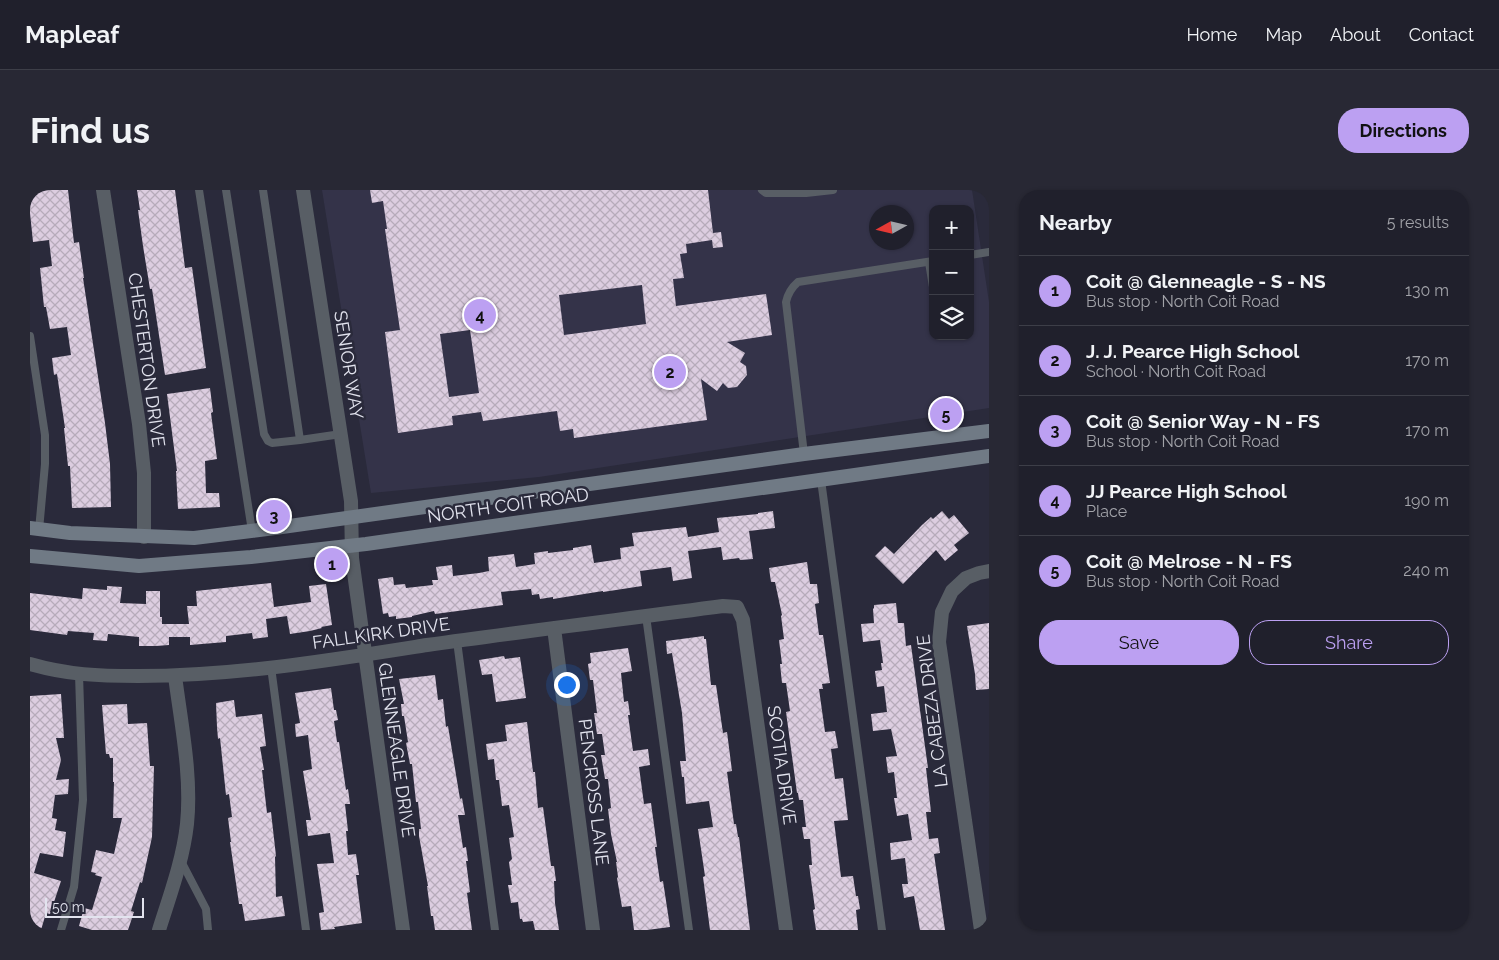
<!DOCTYPE html>
<html lang="en">
<head>
<meta charset="utf-8">
<style>
  body { margin:0; font-family:Raleway,sans-serif; background:#282834; color:#f1f3f6 }
  .controls { position:absolute; right:15px; top:15px; display:grid; overflow:hidden; border-radius:10px; box-shadow:0 1px 4px #0004 }
  .controls button { width:45px; height:45px; display:grid; place-items:center; padding:0; border:0; border-bottom:1px solid #3d3e48; background:#20202c; color:#f1f3f6; font:25px sans-serif }
  .compass { position:absolute; left:839px; top:15px; width:45px; height:45px; border-radius:50%; background:#20202c; box-shadow:0 1px 4px #0004; rotate:262deg }
  .scale { position:absolute; left:15px; bottom:12px; width:99px; box-sizing:border-box; padding-left:5px; border:2px solid #e2e3ee; border-top:0; font-size:14px; line-height:18px; white-space:nowrap; color:#e2e3ee; -webkit-text-stroke:4px #2a2a3b; paint-order:stroke }
  .you { position:absolute; left:536px; top:494px; width:18px; height:18px; margin:-12px; border:4px solid #fff; border-radius:50%; background:#1a73e8; box-shadow:0 0 0 8px #1a73e833 }
  .badge { display:grid; place-items:center; width:32px; height:32px; border-radius:50%; background:#bca0f2; color:#111; font-size:16px; font-weight:700 }
  .pin { position:absolute; translate:-50% -50%; border:2px solid #fff; box-shadow:0 1px 5px #0006 }
  .list { margin:0; padding:0; list-style:none }
  h2 { display:flex; justify-content:space-between; align-items:center; height:65px; margin:0; padding:0 20px; font-size:21px }
  h2 small { font-size:16px; font-weight:400; color:#a2a3a9 }
  .list li { display:grid; grid-template-columns:32px 1fr auto; gap:15px; align-items:center; box-sizing:border-box; height:70px; padding:0 20px; border-top:1px solid #3d3e48 }
  .list b { display:block; font-size:19px; white-space:nowrap }
  .list p { margin:0; font-size:16px; white-space:nowrap; color:#a2a3a9 }
  .list em { font-size:16px; font-style:normal; color:#a2a3a9 }
  .actions { display:flex; gap:10px; padding:15px 20px }
  .actions a { flex:1; padding:11px 0; border:1px solid #bca0f2; border-radius:20px; text-align:center; font-size:18px; color:#bca0f2 }
  .actions .main { background:#bca0f2; color:#111 }
  .icon { flex:none; width:28px; height:28px; fill:none; stroke:currentColor; stroke-width:2; stroke-linecap:round; stroke-linejoin:round }
  .map { position:relative; flex:none; width:959px; height:740px; overflow:hidden; border-radius:20px }
  header { display:flex; align-items:center; gap:30px; box-sizing:border-box; height:70px; padding:0 25px; background:#20202c; border-bottom:1px solid #3d3e48 }
  header strong { font-size:24px }
  nav { display:flex; gap:28px; margin-inline-start:auto; font-size:18px }
  .intro { display:flex; align-items:center; justify-content:space-between; box-sizing:border-box; height:120px; padding:0 30px }
  h1 { margin:0; font-size:35px }
  .button { padding:12px 22px; border-radius:20px; background:#bca0f2; color:#111; font-size:18px; font-weight:700 }
  main { display:flex; gap:30px; padding:0 30px }
  aside { flex:1; background:#20202c; border-radius:20px; box-shadow:0 1px 4px #0004 }
  .map>svg:first-child { display:block }
  .built { fill:#343349; fill-rule:evenodd }
  .building { fill:url(#building-cross-hatch); fill-rule:evenodd }
  .lines { fill:none; stroke-linecap:round; stroke-linejoin:round }
  .service { stroke:#585e65; stroke-width:8 }
  .minor { stroke:#585e65; stroke-width:14 }
  .secondary { stroke:#707a85; stroke-width:14 }
  .labels { text-anchor:middle; dominant-baseline:central; stroke-width:5; stroke-linejoin:round; paint-order:stroke }
  .street-label { font-size:18px; fill:#e2e3ee; stroke:#2a2a3b }
</style>
</head>
<body>
<header>
<strong>Mapleaf</strong>
<nav><a>Home</a><a>Map</a><a>About</a><a>Contact</a></nav>
</header>
<div class="intro"><h1>Find us</h1><a class="button">Directions</a></div>
<main>
<div class="map">
<svg width="959" height="740" viewBox="0 0 959 740">
  <defs>
    <pattern id="building-cross-hatch" width="8" height="8" patternUnits="userSpaceOnUse" patternTransform="scale(1.25)"><rect width="8" height="8" fill="#dccde0"/><path d="M0 0l8 8M0 8l8-8" fill="none" stroke="#b6abba"/></pattern>
  </defs>
  <rect width="100%" height="100%" fill="#2a2a3b"/>
  <path class="built" d="M 292,0 L 942,0 L 959,112 L 959,218 L 509,287 L 341,303 ZM 903,19 L 940,19 L 940,146 L 903,146 ZM 846,22 L 876,22 L 876,52 L 846,52 Z"/>
  <path class="building" d="M 0,0 L 38,0 L 44,53 L 49,52 L 54,88 L 53,88 L 75,233 L 80,274 L 81,317 L 42,318 L 40,276 L 38,276 L 34,238 L 35,238 L 27,184 L 24,185 L 22,168 L 41,165 L 37,137 L 20,139 L 16,117 L 14,117 L 10,78 L 22,76 L 19,50 L 3,52 L 0,23 Z
    M 107,0 L 145,0 L 155,78 L 162,77 L 176,178 L 135,185 L 122,99 L 120,99 L 113,56 L 108,20 L 110,20 Z
    M 340,0 L 678,0 L 683,43 L 691,42 L 693,57 L 683,58 L 682,50 L 656,54 L 657,63 L 650,64 L 654,88 L 643,89 L 646,116 L 736,104 L 742,145 L 697,152 L 715,163 L 710,172 L 716,176 L 717,185 L 707,197 L 698,198 L 693,193 L 687,201 L 671,189 L 677,230 L 544,248 L 543,239 L 530,241 L 527,221 L 453,231 L 451,222 L 422,226 L 423,235 L 368,243 L 355,142 L 370,140 L 355,39 L 357,39 L 353,11 L 342,13 ZM 612,95 L 616,134 L 534,145 L 529,105 ZM 440,140 L 449,203 L 419,207 L 410,144 Z
    M 180,198 L 183,222 L 181,223 L 187,269 L 175,271 L 176,303 L 189,303 L 190,317 L 148,319 L 146,281 L 147,281 L 137,204 Z
    M 743,321 L 745,338 L 719,341 L 723,369 L 710,370 L 709,368 L 693,370 L 691,357 L 658,361 L 662,388 L 643,391 L 641,377 L 610,381 L 612,396 L 573,402 L 573,401 L 523,409 L 523,407 L 510,409 L 509,404 L 502,405 L 501,399 L 471,402 L 473,415 L 405,424 L 404,421 L 382,426 L 382,427 L 366,429 L 366,426 L 359,427 L 358,423 L 353,424 L 348,389 L 363,387 L 364,395 L 375,394 L 376,398 L 403,395 L 402,390 L 408,390 L 406,377 L 422,375 L 423,386 L 449,383 L 459,381 L 458,367 L 484,364 L 486,377 L 505,374 L 504,363 L 518,361 L 518,363 L 543,360 L 543,358 L 561,355 L 564,373 L 591,369 L 590,358 L 604,356 L 602,343 L 656,337 L 658,347 L 689,342 L 687,328 L 728,324 L 728,323 Z
    M 912,321 L 919,329 L 924,325 L 939,343 L 924,355 L 928,360 L 915,371 L 906,360 L 873,394 L 845,366 L 855,356 L 864,364 L 892,335 L 901,327 L 903,329 Z
    M 777,372 L 780,394 L 787,394 L 789,413 L 785,414 L 789,445 L 793,445 L 800,493 L 792,494 L 793,499 L 789,499 L 795,542 L 805,541 L 808,558 L 801,559 L 805,589 L 813,588 L 818,630 L 804,631 L 811,687 L 823,686 L 826,706 L 828,706 L 830,719 L 826,720 L 828,740 L 786,740 L 783,720 L 785,719 L 779,675 L 782,675 L 780,649 L 774,649 L 772,637 L 776,637 L 773,610 L 769,610 L 768,603 L 767,603 L 756,522 L 760,521 L 756,493 L 752,493 L 750,474 L 752,474 L 749,450 L 754,449 L 751,426 L 752,425 L 745,392 L 741,392 L 739,378 Z
    M 241,393 L 244,417 L 281,412 L 279,396 L 296,394 L 302,435 L 291,437 L 292,438 L 280,441 L 260,444 L 257,426 L 236,429 L 238,447 L 223,449 L 222,443 L 196,446 L 196,452 L 160,455 L 160,447 L 139,447 L 139,455 L 126,456 L 109,456 L 109,447 L 78,444 L 77,451 L 63,450 L 64,443 L 38,441 L 37,445 L 0,440 L 0,403 L 52,409 L 53,398 L 77,400 L 77,396 L 92,397 L 90,413 L 116,414 L 116,401 L 130,401 L 130,427 L 132,427 L 132,434 L 159,434 L 157,416 L 167,416 L 166,401 Z
    M 866,413 L 868,433 L 874,433 L 876,456 L 881,455 L 898,578 L 896,578 L 901,622 L 896,622 L 899,649 L 908,648 L 910,663 L 904,664 L 915,740 L 890,740 L 884,706 L 874,708 L 872,694 L 878,694 L 875,668 L 861,670 L 860,653 L 882,650 L 878,624 L 867,626 L 864,608 L 867,608 L 864,582 L 858,583 L 856,567 L 867,566 L 861,539 L 843,541 L 841,524 L 857,522 L 854,496 L 847,497 L 845,481 L 852,480 L 851,473 L 853,473 L 850,450 L 833,452 L 831,434 L 844,433 L 843,419 L 844,418 L 844,415 Z
    M 959,433 L 959,499 L 946,500 L 945,484 L 937,436 Z
    M 674,446 L 674,449 L 676,449 L 681,495 L 686,495 L 693,543 L 697,542 L 702,581 L 697,582 L 704,634 L 706,634 L 708,647 L 709,647 L 720,740 L 680,740 L 673,687 L 675,686 L 668,639 L 683,637 L 679,611 L 656,614 L 654,587 L 652,587 L 650,571 L 656,571 L 652,523 L 642,463 L 637,464 L 636,451 Z
    M 598,458 L 602,481 L 591,483 L 594,512 L 598,511 L 600,525 L 598,525 L 603,561 L 618,559 L 620,575 L 609,577 L 614,614 L 621,613 L 627,657 L 625,657 L 630,692 L 633,691 L 640,737 L 617,740 L 604,740 L 601,716 L 592,717 L 587,688 L 588,687 L 586,672 L 587,672 L 581,644 L 578,619 L 581,618 L 578,589 L 575,589 L 571,565 L 575,565 L 572,544 L 567,544 L 564,523 L 567,523 L 563,490 L 560,490 L 558,474 L 561,473 L 560,463 Z
    M 474,466 L 475,469 L 490,467 L 496,508 L 466,512 L 462,484 L 452,485 L 449,470 Z
    M 405,485 L 408,510 L 413,509 L 416,537 L 418,536 L 430,609 L 432,608 L 435,625 L 428,625 L 433,658 L 436,657 L 438,671 L 436,671 L 440,702 L 437,703 L 442,740 L 405,740 L 403,726 L 401,726 L 397,696 L 398,696 L 389,646 L 389,639 L 391,639 L 388,612 L 386,612 L 382,574 L 380,574 L 376,553 L 378,552 L 374,526 L 372,526 L 371,514 L 374,514 L 369,489 Z
    M 301,498 L 304,520 L 306,520 L 308,530 L 304,531 L 307,552 L 309,552 L 316,600 L 318,599 L 320,614 L 315,614 L 318,641 L 316,641 L 318,665 L 326,664 L 329,685 L 326,685 L 332,733 L 304,737 L 305,739 L 291,740 L 289,723 L 294,722 L 287,674 L 304,673 L 300,643 L 278,646 L 276,630 L 281,630 L 273,581 L 282,579 L 278,545 L 266,547 L 265,534 L 270,533 L 265,503 Z
    M 31,504 L 34,548 L 26,548 L 31,570 L 26,590 L 39,589 L 38,604 L 25,605 L 22,628 L 27,629 L 25,640 L 36,642 L 33,667 L 10,663 L 4,683 L 31,691 L 20,724 L 16,723 L 11,740 L 0,740 L 0,506 Z
    M 204,510 L 206,527 L 232,524 L 236,556 L 230,557 L 234,580 L 232,580 L 237,623 L 241,622 L 246,666 L 245,667 L 246,707 L 252,706 L 255,726 L 215,731 L 212,714 L 209,714 L 200,652 L 201,652 L 198,628 L 202,627 L 199,604 L 196,605 L 190,548 L 188,549 L 187,537 L 186,513 Z
    M 97,514 L 98,534 L 117,533 L 120,576 L 124,576 L 122,647 L 112,693 L 110,692 L 101,721 L 104,722 L 98,740 L 62,740 L 49,736 L 54,718 L 62,720 L 72,687 L 65,685 L 66,683 L 61,682 L 66,660 L 84,664 L 92,628 L 83,628 L 84,592 L 83,592 L 83,568 L 80,568 L 79,564 L 76,564 L 72,515 Z
    M 497,532 L 503,582 L 505,582 L 508,618 L 513,617 L 521,676 L 524,676 L 526,691 L 524,691 L 525,713 L 529,740 L 505,740 L 503,731 L 493,732 L 492,729 L 490,729 L 488,712 L 481,713 L 478,695 L 482,695 L 479,672 L 482,669 L 479,648 L 484,647 L 479,615 L 472,616 L 469,590 L 466,590 L 464,569 L 458,570 L 456,554 L 477,551 L 475,535 Z"/>
  <g class="lines">
    <path class="service" d="M 169,0 L 222,341
      M 196,0 L 234,244 L 238,251 L 242,253 L 270,250 L 233,0
      M 732,0 L 736,3 L 776,3 L 803,0
      M 940,65 L 959,62
      M 899,72 L 903,97
      M 0,146 L 15,245 L 15,274 L 9,340
      M 270,250 L 311,244
      M 774,264 L 756,112 C 758,103 761,98 768,92 L 903,71
      M 791,290 L 852,740
      M 616,426 L 659,740
      M 427,451 L 465,740
      M 241,477 L 276,740
      M 151,671 L 176,719 L 178,740
      M 31,740 L 44,697 L 53,610 L 49,484"/>
    <path class="minor" d="M 73,0 L 109,234 L 114,283 L 114,347
      M 273,0 L 321,311 L 322,368 L 373,740
      M 524,438 L 563,740
      M 0,474 C 38,485 69,486 108,486 C 205,486 302,470 397,455 C 496,441 595,429 693,416 L 707,417 L 713,430 L 756,740
      M 129,740 C 140,705 153,670 157,634 C 162,586 151,533 145,486
      M 951,740 L 909,452 L 912,422 L 922,401 L 936,388 L 949,383 L 959,381"/>
    <path class="secondary" d="M 0,338 L 40,343 L 164,348 L 245,338 L 774,264 L 959,241
      M 0,366 L 109,376 L 221,367 L 336,354 L 959,266"/>
  </g>
  <g class="labels">
    <g class="street-label">
      <text transform="translate(117 170) rotate(82)">CHESTERTON DRIVE</text>
      <text transform="translate(319 175) rotate(81)">SENIOR WAY</text>
      <text transform="translate(478 315) rotate(-8)">NORTH COIT ROAD</text>
      <text transform="translate(351 443) rotate(-8)">FALLKIRK DRIVE</text>
      <text transform="translate(902 521) rotate(-97)">LA CABEZA DRIVE</text>
      <text transform="translate(367 560) rotate(82)">GLENNEAGLE DRIVE</text>
      <text transform="translate(752 575) rotate(82)">SCOTIA DRIVE</text>
      <text transform="translate(564 602) rotate(83)">PENCROSS LANE</text>
    </g>
  </g>
</svg>
<div class="controls">
<button>+</button>
<button>−</button>
<button><svg class="icon" aria-label="layers" viewBox="0 0 24 24"><path d="M12 4l9 5-9 5-9-5zM3 14l9 5 9-5"/></svg></button>
</div>
<svg class="compass" viewBox="-18 -18 36 36"><path d="M0-13l5 13h-10z" fill="#e53935"/><path d="M0 13l5-13h-10z" fill="#a2a3a9"/></svg>
<div class="scale">50 m</div>
<div class="you"></div>
<div class="pin badge" style="left:302px;top:374px">1</div>
<div class="pin badge" style="left:640px;top:182px">2</div>
<div class="pin badge" style="left:244px;top:326px">3</div>
<div class="pin badge" style="left:450px;top:125px">4</div>
<div class="pin badge" style="left:916px;top:224px">5</div>
</div>
<aside>
<h2>Nearby<small>5 results</small></h2>
<ul class="list">
<li><span class="badge">1</span><div><b>Coit @ Glenneagle - S - NS</b><p>Bus stop · North Coit Road</p></div><em>130 m</em></li>
<li><span class="badge">2</span><div><b>J. J. Pearce High School</b><p>School · North Coit Road</p></div><em>170 m</em></li>
<li><span class="badge">3</span><div><b>Coit @ Senior Way - N - FS</b><p>Bus stop · North Coit Road</p></div><em>170 m</em></li>
<li><span class="badge">4</span><div><b>JJ Pearce High School</b><p>Place</p></div><em>190 m</em></li>
<li><span class="badge">5</span><div><b>Coit @ Melrose - N - FS</b><p>Bus stop · North Coit Road</p></div><em>240 m</em></li>
</ul>
<div class="actions"><a class="main">Save</a><a>Share</a></div>
</aside>
</main>
</body>
</html>
